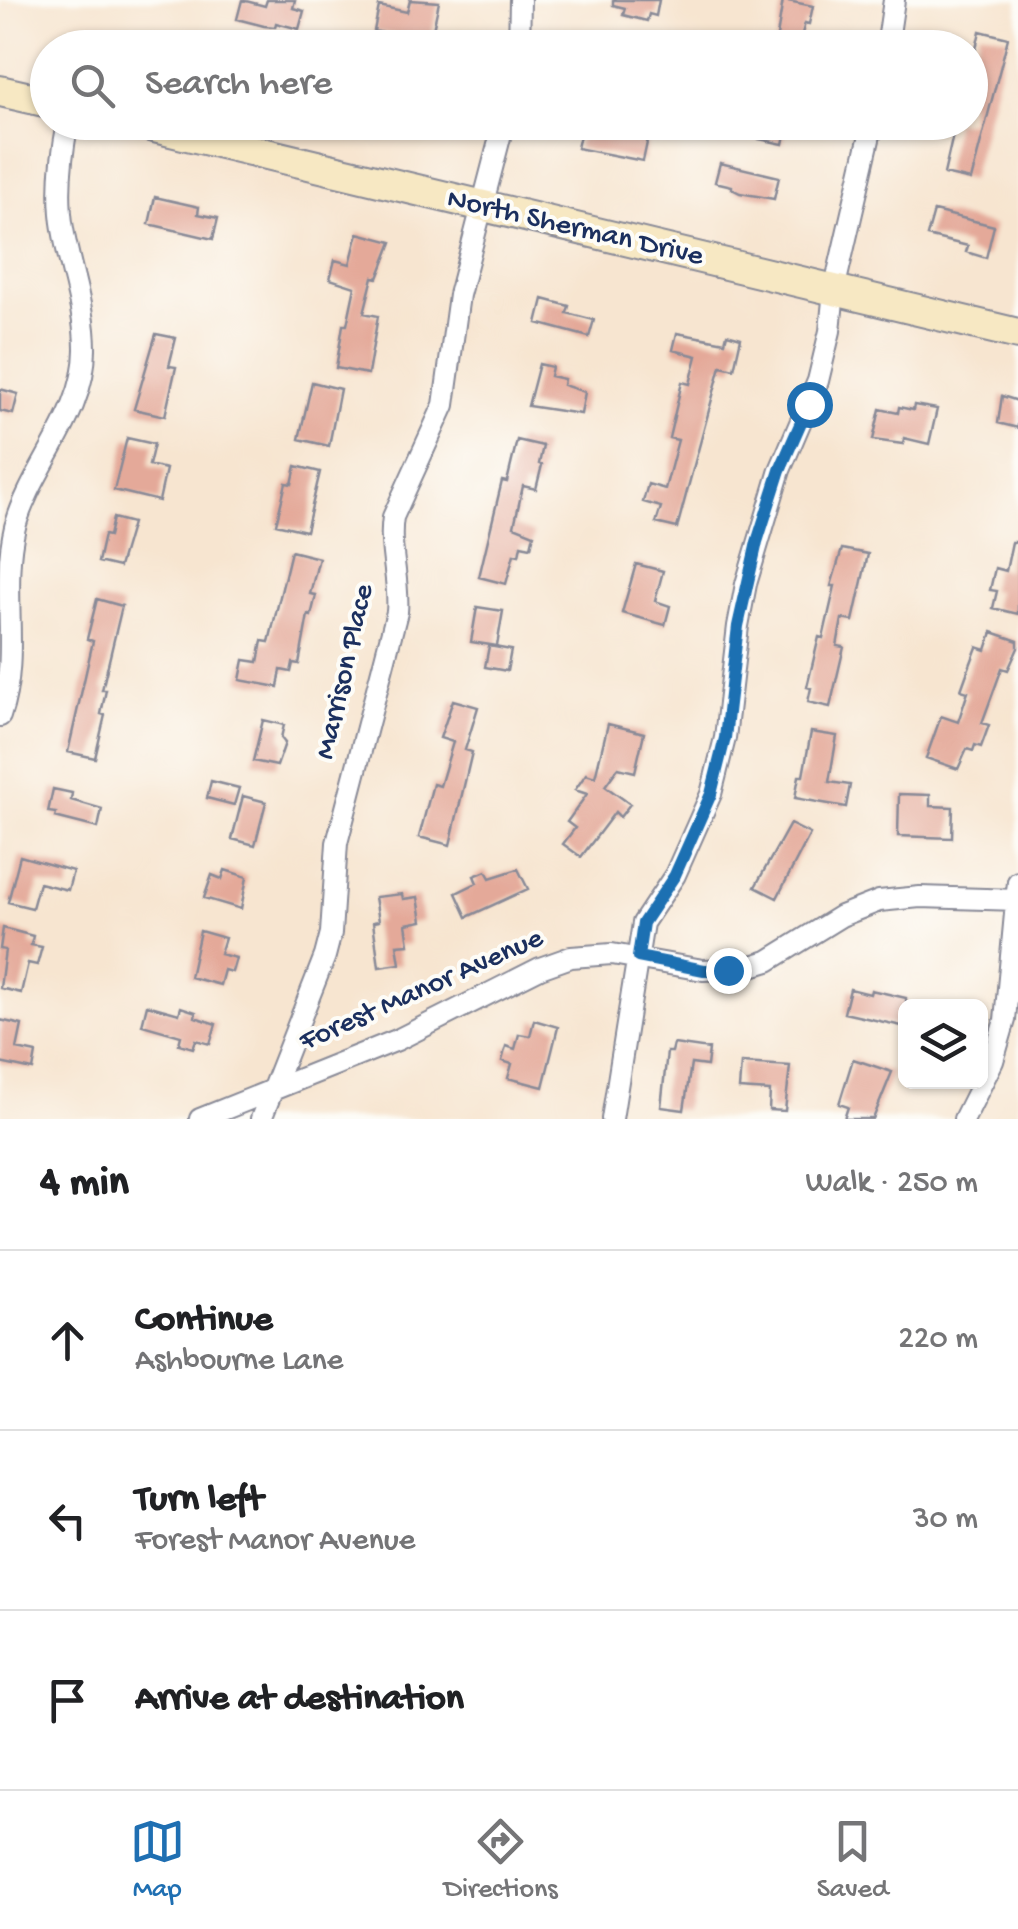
<!DOCTYPE html>
<html lang="en">
<head>
<meta charset="utf-8">
<style>
  body { margin:0; font-family:"Gochi Hand",sans-serif; background:#f2f2f2; color:#202124 }
  .controls { position:absolute; right:30px; bottom:30px; display:grid; overflow:hidden; border-radius:15px; box-shadow:0 2px 8px #0004 }
  .controls button { width:90px; height:90px; display:grid; place-items:center; padding:0; border:0; border-bottom:2px solid #e0e0e0; background:#fff; color:#202124; font:50px sans-serif }
  .stop { position:absolute; width:30px; height:30px; margin:-22px; border:8px solid #1f6fb2; border-radius:50%; background:#fff }
  .stop.end { background:#1f6fb2; border-color:#fff; box-shadow:0 2px 10px #0008 }
  .list { margin:0; padding:0; list-style:none }
  h2 { display:flex; justify-content:space-between; align-items:center; height:130px; margin:0; padding:0 40px; font-size:42px }
  h2 small { font-size:32px; font-weight:400; color:#757577 }
  .list li { display:grid; grid-template-columns:65px 1fr auto; gap:30px; align-items:center; box-sizing:border-box; height:180px; padding:0 40px; border-top:2px solid #e0e0e0 }
  .list b { display:block; font-size:38px; white-space:nowrap }
  .list p { margin:0; font-size:32px; white-space:nowrap; color:#757577 }
  .list em { font-size:32px; font-style:normal; color:#757577 }
  .icon { flex:none; width:55px; height:55px; fill:none; stroke:currentColor; stroke-width:2; stroke-linecap:round; stroke-linejoin:round }
  .map { position:relative; flex:none; width:1018px; height:1119px; overflow:hidden }
  .search { position:absolute; background:#fff; box-shadow:0 2px 8px #0004; left:30px; right:30px; top:30px; height:110px; display:flex; align-items:center; gap:25px; box-sizing:border-box; padding:0 35px; border-radius:55px; color:#757577; font-size:38px }
  .sheet { height:670px; background:#fff }
  nav { display:flex; justify-content:space-around; align-items:center; box-sizing:border-box; height:140px; border-top:2px solid #e0e0e0; background:#fff; font-size:28px; color:#757577 }
  nav a { display:grid; justify-items:center; gap:5px }
  nav .on { color:#1f6fb2 }
  .map>svg:first-child { display:block }
  .building { fill:#e4a999 }
  .lines { fill:none; stroke-linecap:round; stroke-linejoin:round }
  .minor-casing { stroke:#898a97; stroke-width:24 }
  .secondary-casing { stroke:#898a97; stroke-width:34 }
  .minor { stroke:#fff; stroke-width:20 }
  .secondary { stroke:#f7e8c3; stroke-width:30 }
  .route { stroke:#1f6fb2; stroke-width:12 }
  .labels { text-anchor:middle; dominant-baseline:central; stroke-width:8; stroke-linejoin:round; paint-order:stroke }
  .street-label { font-size:30px; fill:#1b2f5e; stroke:#fdfcf7 }
</style>
</head>
<body>
<div class="map">
<svg width="1018" height="1119" viewBox="0 0 1018 1119">
  <rect width="100%" height="100%" fill="#fdfcf7"/>
  <filter id="ink" filterUnits="userSpaceOnUse"><feTurbulence type="fractalNoise" baseFrequency=".01" numOctaves="2"/><feDisplacementMap in="SourceGraphic" scale="20" xChannelSelector="R" yChannelSelector="G"/><feConvolveMatrix kernelMatrix="1 2 1 2 8 2 1 2 1" color-interpolation-filters="sRGB"/></filter>
  <filter id="wash" filterUnits="userSpaceOnUse"><feTurbulence type="fractalNoise" baseFrequency=".0048" numOctaves="4" result="noise"/><feDisplacementMap in="SourceGraphic" scale="40" xChannelSelector="R" yChannelSelector="G"/><feGaussianBlur stdDeviation="2.25" result="paint"/><feColorMatrix in="noise" values="0 0 0 0 0 0 0 0 0 0 0 0 0 0 0 0 0 1.4 0 .05"/><feComposite in="paint" operator="in"/></filter>
  <g filter="url(#wash)">
    <rect width="100%" height="100%" fill="#f7e5d0"/>
    <g id="blocks">
      <path class="building" d="M 242,0 L 265,6 L 267,0 L 295,0 L 293,8 L 304,11 L 299,29 L 276,23 L 275,27 L 264,26 L 237,19 Z
        M 410,0 L 439,2 L 429,48 L 400,48 L 402,37 L 374,31 L 379,6 L 407,12 Z
        M 613,0 L 659,0 L 656,16 L 649,14 L 647,21 L 623,15 L 625,8 L 613,5 Z
        M 783,0 L 813,6 L 809,24 L 805,23 L 798,48 L 775,48 Z
        M 980,31 L 1008,38 L 971,180 L 944,174 L 956,122 L 970,122 L 970,47 L 976,49 Z
        M 583,122 L 623,129 L 622,132 L 648,138 L 643,161 L 577,148 Z
        M 762,122 L 788,122 L 783,144 L 759,139 Z
        M 720,163 L 779,177 L 774,199 L 740,193 L 732,189 L 732,186 L 715,182 Z
        M 155,197 L 199,207 L 198,214 L 218,218 L 213,239 L 149,224 Z
        M 934,211 L 994,226 L 986,258 L 966,252 L 968,246 L 927,236 Z
        M 358,233 L 392,242 L 378,278 L 373,277 L 364,313 L 378,316 L 368,374 L 336,368 L 343,325 L 347,325 L 355,287 L 330,279 L 335,260 L 350,264 Z
        M 543,299 L 569,306 L 567,313 L 594,320 L 589,337 L 537,323 Z
        M 677,333 L 725,342 L 727,334 L 741,338 L 734,369 L 721,366 L 677,528 L 656,523 L 661,507 L 643,502 L 648,484 L 665,489 L 678,440 L 669,438 L 682,382 L 690,384 L 697,356 L 673,350 Z
        M 156,334 L 176,338 L 169,366 L 176,367 L 165,416 L 134,409 Z
        M 539,364 L 552,367 L 550,376 L 564,379 L 563,385 L 585,392 L 581,414 L 528,406 Z
        M 312,382 L 340,389 L 329,446 L 299,439 Z
        M 0,389 L 18,394 L 13,414 L 0,411 Z
        M 1002,396 L 1018,401 L 1018,428 L 998,423 Z
        M 914,405 L 937,409 L 929,444 L 904,438 L 903,444 L 873,440 L 880,409 L 898,413 L 899,407 L 913,410 Z
        M 127,438 L 154,444 L 149,465 L 166,469 L 159,501 L 114,490 Z
        M 517,440 L 543,446 L 539,464 L 542,465 L 536,489 L 523,486 L 514,526 L 534,534 L 531,547 L 521,545 L 519,555 L 514,554 L 506,584 L 479,577 L 502,481 L 507,482 Z
        M 296,466 L 320,472 L 306,531 L 276,524 L 286,483 L 292,484 Z
        M 113,518 L 132,523 L 119,567 L 98,562 L 104,535 L 109,536 Z
        M 1012,542 L 1018,542 L 1018,614 L 993,608 L 997,591 L 990,590 L 995,568 L 1006,571 Z
        M 842,549 L 868,554 L 853,621 L 842,619 L 837,646 L 844,647 L 830,707 L 808,702 L 811,688 L 807,687 L 819,637 L 823,638 L 835,586 L 831,586 Z
        M 291,551 L 319,558 L 310,594 L 316,595 L 311,616 L 308,615 L 299,664 L 293,663 L 291,672 L 281,670 L 278,687 L 240,680 L 244,660 L 258,662 L 262,641 L 269,642 Z
        M 636,564 L 663,571 L 655,601 L 670,606 L 665,625 L 622,613 Z
        M 97,599 L 122,606 L 102,690 L 106,690 L 101,714 L 105,715 L 95,758 L 68,752 L 93,641 L 87,639 Z
        M 477,607 L 503,611 L 497,646 L 471,642 Z
        M 992,632 L 1018,641 L 1018,648 L 1008,670 L 1002,668 L 982,723 L 989,725 L 981,747 L 975,745 L 973,751 L 967,749 L 958,769 L 926,758 L 941,716 L 958,722 L 968,692 L 961,690 L 966,676 L 977,647 L 986,650 Z
        M 489,646 L 511,650 L 507,671 L 485,667 Z
        M 453,700 L 478,707 L 465,750 L 472,752 L 450,845 L 419,837 L 433,784 L 440,786 L 453,742 L 440,738 Z
        M 263,720 L 284,725 L 281,738 L 285,743 L 277,766 L 253,761 Z
        M 608,724 L 644,733 L 635,772 L 618,768 L 605,786 L 630,804 L 620,817 L 615,812 L 581,857 L 563,844 L 575,828 L 567,822 L 587,794 L 575,790 L 586,774 L 595,777 Z
        M 811,732 L 837,736 L 829,782 L 850,785 L 846,807 L 795,798 L 799,776 L 803,776 Z
        M 211,781 L 239,788 L 234,805 L 207,798 Z
        M 53,789 L 72,793 L 71,800 L 102,809 L 98,828 L 55,817 L 56,813 L 48,812 Z
        M 899,794 L 930,795 L 930,806 L 953,807 L 952,838 L 898,836 Z
        M 243,796 L 266,802 L 255,845 L 232,839 Z
        M 790,824 L 810,834 L 777,898 L 755,887 Z
        M 20,856 L 73,871 L 68,890 L 39,883 L 32,908 L 8,902 Z
        M 518,869 L 528,889 L 467,917 L 456,893 L 477,883 L 474,876 L 486,871 L 490,878 Z
        M 225,870 L 247,877 L 241,909 L 204,898 L 212,875 L 222,879 Z
        M 402,894 L 403,899 L 418,897 L 422,921 L 406,924 L 409,944 L 397,945 L 400,964 L 379,967 L 373,922 L 379,921 L 375,897 Z
        M 3,928 L 33,936 L 31,945 L 42,947 L 37,965 L 28,963 L 21,993 L 0,988 L 5,950 L 0,949 Z
        M 200,931 L 225,938 L 220,954 L 236,958 L 232,972 L 224,970 L 220,985 L 190,977 Z
        M 850,989 L 870,994 L 871,990 L 906,998 L 906,1027 L 844,1013 Z
        M 147,1005 L 179,1014 L 181,1007 L 196,1012 L 195,1017 L 216,1024 L 210,1044 L 196,1040 L 193,1048 L 179,1044 L 181,1036 L 142,1025 Z
        M 0,1020 L 22,1025 L 17,1049 L 36,1053 L 33,1070 L 0,1063 Z
        M 534,1020 L 558,1027 L 543,1087 L 508,1078 L 512,1064 L 502,1061 L 506,1046 L 515,1049 L 519,1034 L 530,1036 Z
        M 674,1044 L 709,1049 L 707,1066 L 691,1064 L 684,1110 L 661,1107 L 667,1052 L 672,1052 Z
        M 853,1059 L 892,1072 L 873,1119 L 844,1119 L 848,1107 L 839,1104 Z
        M 741,1063 L 790,1066 L 785,1111 L 769,1110 L 770,1091 L 739,1089 Z"/>
    </g>
  </g>
  <g filter="url(#ink)">
    <use href="#blocks" fill-opacity="0" stroke="#898a97" stroke-width="2.5"/>
    <g class="lines">
      <g class="minor-casing">
        <path id="minor" d="M 519,48 L 520,0
          M 887,48 L 894,0
          M 0,716 C 21,654 0,589 15,527 C 32,466 85,415 85,349 C 85,307 70,271 63,229 C 57,194 61,157 68,122
          M 200,1119 L 397,1040 L 540,968 L 571,957 L 612,954 L 703,970 L 745,968 L 768,961 L 841,916 L 879,901 L 920,897 L 1018,900
          M 261,1119 L 325,956 L 331,933 L 337,843 L 397,612 C 400,580 388,549 393,517 L 444,405 L 459,295 L 504,122
          M 612,1119 L 643,923 L 675,875 L 711,794 L 725,738 L 738,626 L 746,584 L 780,470 L 818,381 L 830,331 L 834,290 L 873,122
          M 964,1119 L 993,1061 L 1005,1020 L 1018,882"/>
      </g>
      <g class="secondary-casing">
        <path id="secondary" d="M 0,91 L 48,102
          M 133,122 L 1018,334"/>
      </g>
      <use href="#minor" class="minor"/>
      <use href="#secondary" class="secondary"/>
    </g>
  </g>
  <g class="lines" filter="url(#ink)">
    <path class="route" d="M 728,970 L 704,970 L 638,957 L 643,923 L 675,875 L 711,794 L 725,738 L 738,626 L 757,542 L 780,470 L 809,404"/>
  </g>
  <g class="labels">
    <g class="street-label">
      <text transform="translate(575 229) rotate(13)">North Sherman Drive</text>
      <text transform="translate(346 672) rotate(-77)">Marrison Place</text>
      <text transform="translate(422 991) rotate(-24)">Forest Manor Avenue</text>
    </g>
  </g>
</svg>
<div class="controls">
<button><svg class="icon" aria-label="layers" viewBox="0 0 24 24"><path d="M12 4l9 5-9 5-9-5zM3 14l9 5 9-5"/></svg></button>
</div>
<div class="stop" style="left:809px;top:404px"></div>
<div class="stop end" style="left:728px;top:970px"></div>
<div class="search"><svg class="icon" aria-label="search" viewBox="0 0 24 24"><circle cx="10" cy="10" r="6"/><path d="M15 15l6 6"/></svg>Search here</div>
</div>
<section class="sheet">
<h2>4 min<small>Walk · 250 m</small></h2>
<ul class="list">
<li><svg class="icon" aria-label="ahead" viewBox="0 0 24 24"><path d="M12 20V5M6 11l6-6 6 6"/></svg><div><b>Continue</b><p>Ashbourne Lane</p></div><em>220 m</em></li>
<li><svg class="icon" aria-label="left" viewBox="0 0 24 24"><path d="M17 20v-9H6M10 6l-5 5 5 5"/></svg><div><b>Turn left</b><p>Forest Manor Avenue</p></div><em>30 m</em></li>
<li><svg class="icon" aria-label="arrive" viewBox="0 0 24 24"><path d="M6 21V4h12l-3 4 3 4H6"/></svg><div><b>Arrive at destination</b></div></li>
</ul>
</section>
<nav>
<a class="on"><svg class="icon" aria-label="map" viewBox="0 0 24 24"><path d="M3 6l6-2 6 2 6-2v14l-6 2-6-2-6 2zM9 4v14M15 6v14"/></svg>Map</a>
<a><svg class="icon" aria-label="directions" viewBox="0 0 24 24"><path d="M12 3l9 9-9 9-9-9zM9 14v-3h6M13 9l2 2-2 2"/></svg>Directions</a>
<a><svg class="icon" aria-label="saved" viewBox="0 0 24 24"><path d="M7 4h10v16l-5-4-5 4z"/></svg>Saved</a>
</nav>
</body>
</html>
